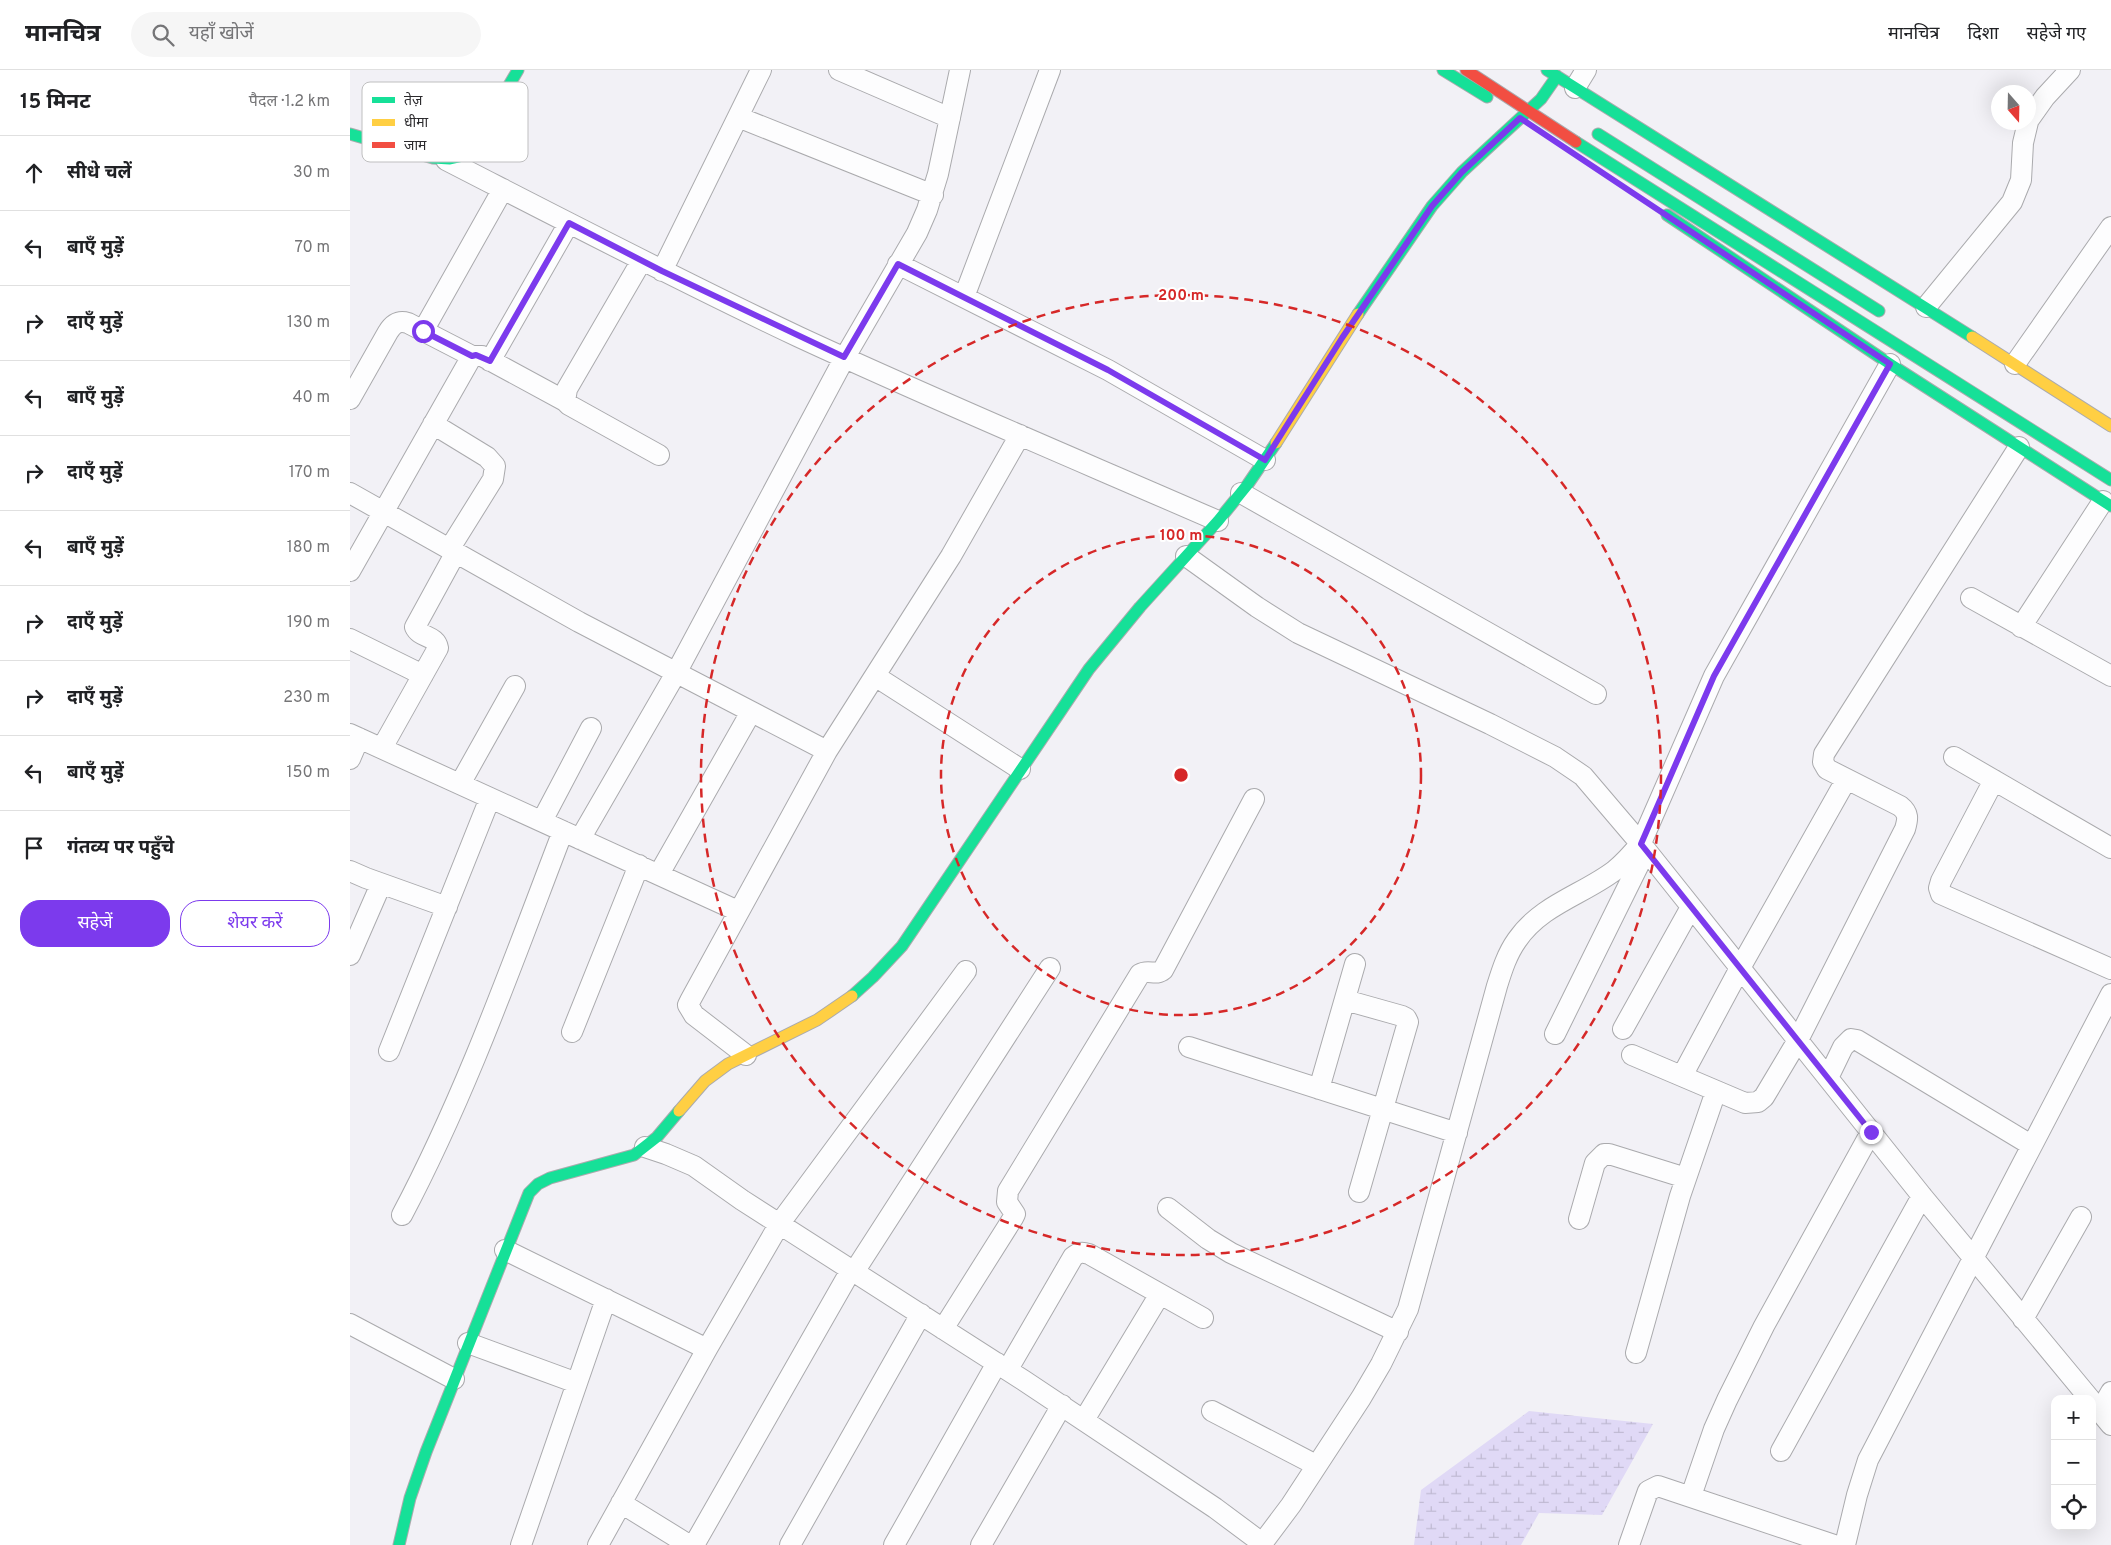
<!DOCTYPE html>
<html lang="hi">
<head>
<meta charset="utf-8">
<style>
  body { margin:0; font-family:Overpass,"Noto Sans Devanagari",sans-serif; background:#f6f6f6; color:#202124 }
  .controls { position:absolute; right:15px; bottom:15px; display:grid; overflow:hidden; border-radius:10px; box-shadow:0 5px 20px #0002 }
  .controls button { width:45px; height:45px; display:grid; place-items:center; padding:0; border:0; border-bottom:1px solid #e0e0e0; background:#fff; color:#202124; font:25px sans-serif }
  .compass { position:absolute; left:1641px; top:15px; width:45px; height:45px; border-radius:50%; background:#fff; box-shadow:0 5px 20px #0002; rotate:160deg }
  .stop { position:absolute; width:15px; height:15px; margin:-11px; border:4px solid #7c3aed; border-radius:50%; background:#fff }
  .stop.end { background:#7c3aed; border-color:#fff; box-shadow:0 1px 5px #0008 }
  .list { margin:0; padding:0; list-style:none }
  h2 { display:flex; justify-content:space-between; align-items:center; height:65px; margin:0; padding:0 20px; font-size:21px }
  h2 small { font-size:16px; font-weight:400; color:#757577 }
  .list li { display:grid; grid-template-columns:32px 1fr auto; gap:15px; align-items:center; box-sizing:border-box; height:75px; padding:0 20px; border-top:1px solid #e0e0e0 }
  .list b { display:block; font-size:19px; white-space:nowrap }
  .list em { font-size:16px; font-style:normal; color:#757577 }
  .actions { display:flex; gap:10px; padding:15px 20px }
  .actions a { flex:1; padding:11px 0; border:1px solid #7c3aed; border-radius:20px; text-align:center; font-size:18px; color:#7c3aed }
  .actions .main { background:#7c3aed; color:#fff }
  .icon { flex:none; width:28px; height:28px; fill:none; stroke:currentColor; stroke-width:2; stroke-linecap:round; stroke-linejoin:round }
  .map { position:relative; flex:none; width:1761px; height:1475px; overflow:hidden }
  header { display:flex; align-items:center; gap:30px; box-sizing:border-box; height:70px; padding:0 25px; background:#fff; border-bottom:1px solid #e0e0e0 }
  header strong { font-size:24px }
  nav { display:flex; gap:28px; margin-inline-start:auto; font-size:18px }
  .search { width:350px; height:45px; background:#f6f6f6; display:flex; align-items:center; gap:12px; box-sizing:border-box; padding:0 18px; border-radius:28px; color:#757577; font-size:19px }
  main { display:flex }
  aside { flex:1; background:#fff }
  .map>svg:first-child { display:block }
  .wetland { fill:url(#wetland-marsh) }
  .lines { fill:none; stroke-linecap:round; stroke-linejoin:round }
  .street-casing { stroke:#aaaaad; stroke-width:22 }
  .fast-casing { stroke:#aaaaad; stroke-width:13 }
  .slow-casing { stroke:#aaaaad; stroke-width:13 }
  .jam-casing { stroke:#aaaaad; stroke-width:13 }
  .street { stroke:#fdfdfe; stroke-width:20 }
  .fast { stroke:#16e098; stroke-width:11 }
  .slow { stroke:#ffcf43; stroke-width:11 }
  .jam { stroke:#f24e42; stroke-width:11 }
  .route { stroke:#7c3aed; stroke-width:6 }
  .ring { fill:none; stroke:#d62828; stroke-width:2.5; stroke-dasharray:9 6 }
  .key { fill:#fff; stroke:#bfbfc0; stroke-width:1 }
  .key-label { font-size:14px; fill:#2b2a2d }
  .centre { fill:#d62828; stroke:#fff; stroke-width:2.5 }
  .ring-label { font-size:15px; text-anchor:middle; font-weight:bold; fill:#d62828; stroke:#fff; stroke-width:4; stroke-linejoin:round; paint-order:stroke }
</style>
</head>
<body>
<header>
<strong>मानचित्र</strong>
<div class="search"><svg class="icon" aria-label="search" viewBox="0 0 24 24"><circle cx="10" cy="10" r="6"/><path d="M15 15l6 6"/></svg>यहाँ खोजें</div>
<nav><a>मानचित्र</a><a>दिशा</a><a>सहेजे गए</a></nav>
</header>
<main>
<aside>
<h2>15 मिनट<small>पैदल · 1.2 km</small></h2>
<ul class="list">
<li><svg class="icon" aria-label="ahead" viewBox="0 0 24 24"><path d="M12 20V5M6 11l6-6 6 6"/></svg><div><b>सीधे चलें</b></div><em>30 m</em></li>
<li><svg class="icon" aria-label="left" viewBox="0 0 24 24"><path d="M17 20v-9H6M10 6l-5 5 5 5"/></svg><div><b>बाएँ मुड़ें</b></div><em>70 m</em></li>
<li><svg class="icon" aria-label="right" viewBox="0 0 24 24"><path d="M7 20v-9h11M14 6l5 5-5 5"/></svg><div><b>दाएँ मुड़ें</b></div><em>130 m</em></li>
<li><svg class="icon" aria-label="left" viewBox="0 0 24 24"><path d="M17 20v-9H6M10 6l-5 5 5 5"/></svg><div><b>बाएँ मुड़ें</b></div><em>40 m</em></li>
<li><svg class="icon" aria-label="right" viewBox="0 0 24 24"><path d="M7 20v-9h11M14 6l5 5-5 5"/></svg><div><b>दाएँ मुड़ें</b></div><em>170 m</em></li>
<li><svg class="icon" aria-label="left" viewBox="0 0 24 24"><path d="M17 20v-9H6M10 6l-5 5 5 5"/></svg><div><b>बाएँ मुड़ें</b></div><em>180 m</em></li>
<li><svg class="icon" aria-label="right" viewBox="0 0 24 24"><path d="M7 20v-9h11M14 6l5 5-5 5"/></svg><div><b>दाएँ मुड़ें</b></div><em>190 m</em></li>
<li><svg class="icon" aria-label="right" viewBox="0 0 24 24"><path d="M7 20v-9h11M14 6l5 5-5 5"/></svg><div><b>दाएँ मुड़ें</b></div><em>230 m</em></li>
<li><svg class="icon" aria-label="left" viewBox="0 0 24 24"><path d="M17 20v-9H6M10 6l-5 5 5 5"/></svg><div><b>बाएँ मुड़ें</b></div><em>150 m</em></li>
<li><svg class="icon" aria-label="arrive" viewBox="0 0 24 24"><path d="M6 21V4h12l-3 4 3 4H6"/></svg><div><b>गंतव्य पर पहुँचे</b></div></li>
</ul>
<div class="actions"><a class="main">सहेजें</a><a>शेयर करें</a></div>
</aside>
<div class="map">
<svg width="1761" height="1475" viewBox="0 0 1761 1475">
  <defs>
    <pattern id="wetland-marsh" width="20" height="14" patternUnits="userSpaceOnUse" patternTransform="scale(1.25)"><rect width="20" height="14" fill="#e0d9f6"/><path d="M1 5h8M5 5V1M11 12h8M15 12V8" fill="none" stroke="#c0bad3"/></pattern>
  </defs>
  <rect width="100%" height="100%" fill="#f2f1f6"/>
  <path class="wetland" d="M 1179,1341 L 1303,1354 L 1252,1445 L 1189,1443 L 1171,1475 L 1064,1475 L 1071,1420 Z"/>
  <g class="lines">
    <g class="street-casing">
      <path id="street" d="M 489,0 L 600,48
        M 1225,18 L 1236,0
        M 388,47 L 583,125
        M 1678,51 L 1695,27 L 1720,0
        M 96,90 C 213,150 330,211 449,267 C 587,331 728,390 868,451
        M 292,190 L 217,319 L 215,331 L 219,335 L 309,385
        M 548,194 L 758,300 L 915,390
        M 312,201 L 411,0
        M 614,227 L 700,0
        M 1576,237 L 1662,132 L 1671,110 L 1673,73 L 1678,52
        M 73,261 L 153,119
        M 140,291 L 219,153
        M 1665,294 L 1761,157
        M 0,329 L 38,262 C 43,254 48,250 58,253 L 122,286
        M 83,354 L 137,387 L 145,396 L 143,409 L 100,478
        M 0,423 L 229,552 L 477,681
        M 891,423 L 1246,624
        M 836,486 L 907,537 L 948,563 L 1140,654 L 1205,687 L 1233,706 L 1296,780 L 1572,1126 L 1740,1329
        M 0,501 L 122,286 L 132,286 L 215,331
        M 1621,528 L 1761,606
        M 1671,557 L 1753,431
        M 0,569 L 73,605
        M 525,606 L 670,699
        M 0,664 L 388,841
        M 32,678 L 88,578 C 86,565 70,568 65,557 L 106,482
        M 1604,687 L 1761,778
        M 0,689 L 9,668
        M 1644,710 L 1591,811 L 1589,818 L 1591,824 L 1761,899
        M 110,714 L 165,616
        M 192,751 L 241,658
        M 230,769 L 326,603 L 495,287 L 567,163 L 577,140 L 588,104 L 610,0
        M 0,801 L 16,808 L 97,837
        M 309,804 L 401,642
        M 0,885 L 31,814
        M 995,930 L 1052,946 L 1056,948 L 1058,952 L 1009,1122
        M 1273,959 L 1341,837
        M 222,962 L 289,795
        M 1205,964 L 1296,780
        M 839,977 L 1107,1063
        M 39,981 L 140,728
        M 396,985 L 344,945 L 338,935 L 341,929 L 477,681 L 601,486 L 670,365
        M 1282,985 L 1395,1033 L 1408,1032 L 1414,1027 L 1448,970 L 1555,759 C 1558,749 1559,743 1550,736 L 1477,699 L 1473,692 L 1474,684 L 1669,377
        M 1332,1006 L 1390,898 L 1496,710
        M 1478,1008 L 1493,977 L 1501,969 L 1507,970 L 1681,1075
        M 969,1019 L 1005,894
        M 295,1077 L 316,1084 L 344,1096 L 392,1130 L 673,1310 L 865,1438 L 912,1473
        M 818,1138 L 858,1169 L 881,1183 L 1048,1262
        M 52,1145 C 117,1022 163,891 213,761
        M 1229,1149 L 1245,1093 L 1254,1084 L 1259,1084 L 1336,1108
        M 155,1180 L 357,1279
        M 504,1202 L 700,898
        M 1673,1249 L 1731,1147
        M 0,1254 L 104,1309
        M 593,1259 L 663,1148 L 665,1144 L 657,1132 L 658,1121 L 790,904 C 798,899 806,906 813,900 L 904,729
        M 118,1273 L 227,1313
        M 1286,1283 L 1330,1126 L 1366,1021
        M 658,1299 L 723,1187 C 729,1182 732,1182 739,1184 L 853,1248
        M 1742,1332 L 1761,1355
        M 862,1341 L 966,1395
        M 1750,1341 L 1761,1322
        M 734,1350 L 810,1224
        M 1431,1381 L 1572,1126
        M 1341,1426 L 1364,1359 L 1377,1330 L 1414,1256 L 1521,1062
        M 271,1433 L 339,1475
        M 171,1475 L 256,1229
        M 248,1475 L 357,1279 L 430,1153 L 616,901
        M 344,1475 L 501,1200
        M 440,1475 L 571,1244
        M 544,1475 L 647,1293
        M 631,1475 L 712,1335
        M 911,1475 L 941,1435 L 1011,1328 L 1031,1294 L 1058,1239 L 1147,916 C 1152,900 1157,884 1167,870 C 1191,835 1232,825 1264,801 C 1274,793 1282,784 1291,773 L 1364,606 L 1540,294
        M 1279,1475 L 1298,1421 L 1308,1416 L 1484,1475
        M 1495,1475 L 1507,1425 L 1518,1390 L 1761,924"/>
    </g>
    <g class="fast-casing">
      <path id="fast" d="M 1093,0 L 1137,27
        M 1197,0 L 1622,267
        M 0,64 L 83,88 L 100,89 L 109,87 L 122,78 L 168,0
        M 1248,64 L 1529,241
        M 1226,72 L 1761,410
        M 1317,145 L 1540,294 L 1761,436
        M 1008,244 L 1082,136 L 1112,102 L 1191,29 L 1207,6
        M 502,926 L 523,907 L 552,876 L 739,599 L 790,537 L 868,451 L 898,414 L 926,373
        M 49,1475 L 60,1428 L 76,1382 L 179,1123 L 188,1114 L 200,1108 L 284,1085 L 307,1067 L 329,1041"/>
    </g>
    <g class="slow-casing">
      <path id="slow" d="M 1622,267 L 1761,356
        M 926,373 L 1008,244
        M 329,1041 L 355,1011 L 378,994 L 467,950 L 502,926"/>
    </g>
    <g class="jam-casing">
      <path id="jam" d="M 1116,0 L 1226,72"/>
    </g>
    <use href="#street" class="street"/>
    <use href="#fast" class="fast"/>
    <use href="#slow" class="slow"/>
    <use href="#jam" class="jam"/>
  </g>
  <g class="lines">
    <path class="route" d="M 73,261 L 122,286 L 126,285 L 140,291 L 219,153 L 312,201 L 494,287 L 548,194 L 758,300 L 915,390 L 992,268 L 1082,136 L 1112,102 L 1170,48 L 1540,294 L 1364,606 L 1291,774 L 1521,1062"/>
  </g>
  <g class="ring">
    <circle cx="831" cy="705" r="240"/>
    <circle cx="831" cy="705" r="480"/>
  </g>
  <rect x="12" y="12" width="166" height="80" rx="8" class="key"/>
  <rect x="22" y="27" width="23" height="6" fill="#16e098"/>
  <rect x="22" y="49" width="23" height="7" fill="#ffcf43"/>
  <rect x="22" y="72" width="23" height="6" fill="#f24e42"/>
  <g class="key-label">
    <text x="54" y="35">तेज़</text>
    <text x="54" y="57">धीमा</text>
    <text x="54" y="80">जाम</text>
  </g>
  <circle cx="831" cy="705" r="8" class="centre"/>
  <g class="ring-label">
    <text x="831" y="230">200 m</text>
    <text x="831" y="470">100 m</text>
  </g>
</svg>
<div class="controls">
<button>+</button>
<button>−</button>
<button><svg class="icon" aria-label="locate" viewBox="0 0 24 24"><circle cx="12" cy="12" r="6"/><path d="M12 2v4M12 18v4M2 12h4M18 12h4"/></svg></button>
</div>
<svg class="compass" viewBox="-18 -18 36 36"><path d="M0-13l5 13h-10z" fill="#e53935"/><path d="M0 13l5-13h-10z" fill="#757577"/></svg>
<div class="stop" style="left:73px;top:261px"></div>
<div class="stop end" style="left:1521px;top:1062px"></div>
</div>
</main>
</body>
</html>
